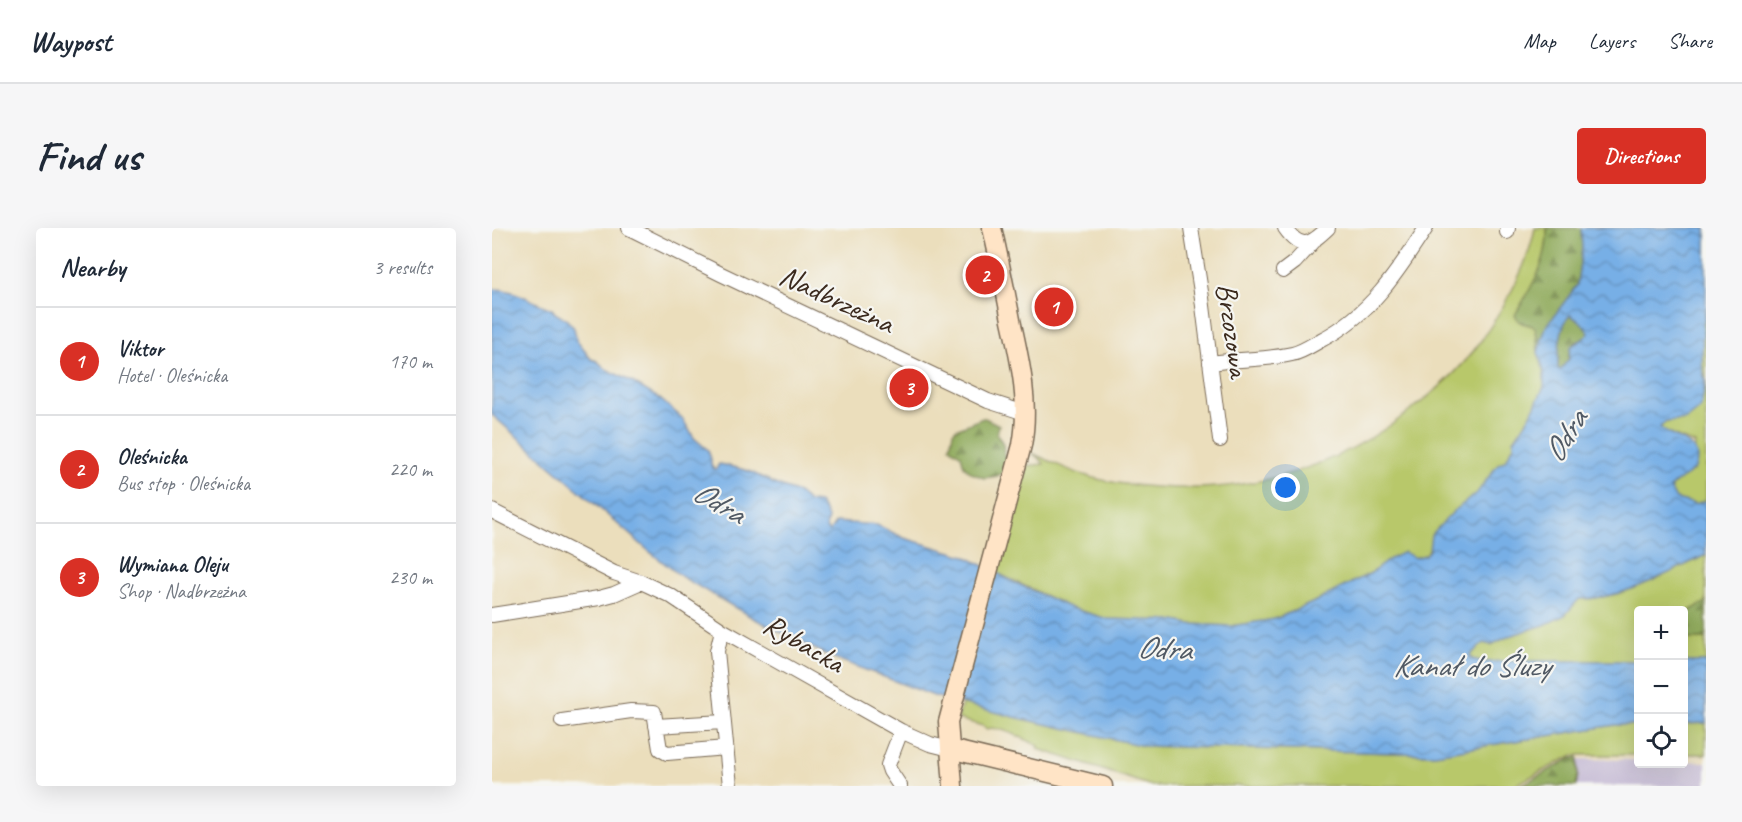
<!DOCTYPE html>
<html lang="en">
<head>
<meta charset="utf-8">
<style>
  body { margin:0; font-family:Caveat,sans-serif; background:#f6f6f7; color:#1f2937 }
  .controls { position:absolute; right:18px; bottom:18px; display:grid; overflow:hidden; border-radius:6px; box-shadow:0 6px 24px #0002 }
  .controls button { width:54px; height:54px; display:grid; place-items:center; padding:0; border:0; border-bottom:2px solid #e0e1e3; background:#fff; color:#1f2937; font:30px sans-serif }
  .you { position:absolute; left:794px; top:260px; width:21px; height:21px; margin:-15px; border:4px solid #fff; border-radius:50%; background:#1a73e8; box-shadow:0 0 0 9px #1a73e833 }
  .badge { display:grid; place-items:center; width:39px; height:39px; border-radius:50%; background:#d93025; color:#fff; font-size:20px; font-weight:700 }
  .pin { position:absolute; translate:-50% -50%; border:3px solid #fff; box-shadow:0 2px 6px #0006 }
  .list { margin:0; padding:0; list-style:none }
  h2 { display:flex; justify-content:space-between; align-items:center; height:78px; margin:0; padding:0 24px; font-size:26px }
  h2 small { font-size:20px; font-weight:400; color:#747a83 }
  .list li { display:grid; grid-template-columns:39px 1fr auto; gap:18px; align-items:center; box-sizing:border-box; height:108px; padding:0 24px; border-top:2px solid #e0e1e3 }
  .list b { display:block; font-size:22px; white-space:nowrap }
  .list p { margin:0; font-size:20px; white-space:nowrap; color:#747a83 }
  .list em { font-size:20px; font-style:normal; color:#747a83 }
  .icon { flex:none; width:33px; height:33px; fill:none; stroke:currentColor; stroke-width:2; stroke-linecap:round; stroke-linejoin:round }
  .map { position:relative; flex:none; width:1214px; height:558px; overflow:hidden; border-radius:6px }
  header { display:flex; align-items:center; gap:36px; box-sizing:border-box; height:84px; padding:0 30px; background:#fff; border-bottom:2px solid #e0e1e3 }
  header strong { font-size:28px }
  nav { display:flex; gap:33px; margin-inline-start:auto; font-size:21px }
  .intro { display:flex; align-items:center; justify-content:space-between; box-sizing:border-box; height:144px; padding:0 36px }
  h1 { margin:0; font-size:42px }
  .button { padding:15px 27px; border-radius:6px; background:#d93025; color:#fff; font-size:21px; font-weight:700 }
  main { display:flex; gap:36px; padding:0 36px }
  aside { flex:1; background:#fff; border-radius:6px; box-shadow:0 6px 24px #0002 }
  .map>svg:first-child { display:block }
  .industrial { fill:#c9bfd7 }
  .green { fill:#b8c86a; stroke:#7a7944; stroke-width:1.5 }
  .forest { fill:url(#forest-firs); stroke:#666b3e; stroke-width:1.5 }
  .water { fill:url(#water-waves); stroke:#596c82; stroke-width:1.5; fill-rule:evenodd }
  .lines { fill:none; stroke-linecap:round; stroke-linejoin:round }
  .street-casing { stroke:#796955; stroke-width:16 }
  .secondary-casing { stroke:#796955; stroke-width:21 }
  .street { stroke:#fff; stroke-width:14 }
  .secondary { stroke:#ffe4c6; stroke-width:18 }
  .labels { text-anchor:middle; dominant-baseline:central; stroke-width:4.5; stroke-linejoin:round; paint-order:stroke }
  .street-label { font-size:30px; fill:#3b2a1e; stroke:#f6f6f2 }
  .water-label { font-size:32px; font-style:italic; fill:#505964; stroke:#f6f6f2 }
</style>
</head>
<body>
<header>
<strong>Waypost</strong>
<nav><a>Map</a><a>Layers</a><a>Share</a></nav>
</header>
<div class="intro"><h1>Find us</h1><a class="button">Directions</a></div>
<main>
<aside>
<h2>Nearby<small>3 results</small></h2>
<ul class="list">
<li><span class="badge">1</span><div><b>Viktor</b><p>Hotel · Oleśnicka</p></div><em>170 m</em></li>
<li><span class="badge">2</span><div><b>Oleśnicka</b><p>Bus stop · Oleśnicka</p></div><em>220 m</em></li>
<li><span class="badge">3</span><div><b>Wymiana Oleju</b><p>Shop · Nadbrzeżna</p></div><em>230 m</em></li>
</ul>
</aside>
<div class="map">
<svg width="1214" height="558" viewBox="0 0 1214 558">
  <defs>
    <pattern id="forest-firs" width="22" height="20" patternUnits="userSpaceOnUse" patternTransform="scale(1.5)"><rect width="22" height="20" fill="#92ac5e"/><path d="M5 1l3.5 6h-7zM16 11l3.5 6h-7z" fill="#788c4d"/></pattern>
    <pattern id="water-waves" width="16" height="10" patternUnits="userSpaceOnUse" patternTransform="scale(1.5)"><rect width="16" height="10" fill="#77afe6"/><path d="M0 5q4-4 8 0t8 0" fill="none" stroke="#638fba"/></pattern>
  </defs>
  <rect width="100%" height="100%" fill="#f6f6f2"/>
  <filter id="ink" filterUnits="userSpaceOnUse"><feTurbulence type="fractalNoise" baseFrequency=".0167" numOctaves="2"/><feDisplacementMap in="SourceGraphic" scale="12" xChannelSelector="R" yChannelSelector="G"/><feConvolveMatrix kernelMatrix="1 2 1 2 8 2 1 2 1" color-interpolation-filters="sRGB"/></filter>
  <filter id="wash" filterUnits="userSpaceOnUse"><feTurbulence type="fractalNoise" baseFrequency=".008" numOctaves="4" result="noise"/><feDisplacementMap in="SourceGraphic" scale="24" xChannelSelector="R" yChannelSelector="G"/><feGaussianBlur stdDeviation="1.35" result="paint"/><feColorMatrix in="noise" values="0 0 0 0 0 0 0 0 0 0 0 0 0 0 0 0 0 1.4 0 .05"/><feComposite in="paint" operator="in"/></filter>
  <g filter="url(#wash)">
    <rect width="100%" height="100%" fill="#ebdebc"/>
    <path class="industrial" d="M 1083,531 L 1146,532 L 1146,536 L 1192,536 L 1192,533 L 1214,534 L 1214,558 L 1041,558 Z"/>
    <path class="green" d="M 1043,0 L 1055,0 C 1057,33 1038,63 1026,93 C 1032,97 1039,96 1044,100 L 1046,124 L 1052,143 L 1052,159 L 1038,188 L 1022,212 L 1022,217 L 1014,232 L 1006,236 L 986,265 L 963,282 L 933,327 L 922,330 L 898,331 L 879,345 L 820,375 L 783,391 L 739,398 L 698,396 L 683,393 L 616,391 L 579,380 L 505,345 L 534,238 L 552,236 L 548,231 L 538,224 C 556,232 574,242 592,247 C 615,255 640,257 664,259 C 758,266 843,241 918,183 C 953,156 975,136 999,98 C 1018,68 1036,36 1043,0 Z
      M 1214,77 L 1214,272 L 1204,276 L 1183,271 L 1177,260 L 1192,248 L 1201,243 L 1203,216 L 1172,204 L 1168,199 L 1174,194 L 1194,192 L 1213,156 L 1210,135 L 1211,97 Z
      M 1214,327 L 1214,375 L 1192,386 L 1192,382 L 1146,382 L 1146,433 L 1017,433 L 992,434 L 980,431 L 978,427 L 992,415 L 999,417 L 1017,408 L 1052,397 L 1073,387 L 1087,371 C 1133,371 1173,346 1214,327 Z
      M 1192,399 L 1195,411 L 1214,411 L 1214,434 L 1192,434 Z
      M 470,475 L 526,490 L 652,518 L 943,526 L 1123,497 L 1146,497 L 1146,527 L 1081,527 L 1021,558 L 660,558 L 546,521 L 547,518 C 534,512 507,497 494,501 L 491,498 L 466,491 Z
      M 1214,495 L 1214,526 L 1192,526 L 1192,496 Z"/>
    <path class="forest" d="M 1055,0 L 1089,0 L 1090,20 L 1085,57 L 1054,99 L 1046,124 L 1044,100 C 1036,93 1030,100 1023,87 C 1039,59 1057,33 1055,0 Z
      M 1078,87 L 1089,94 L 1097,105 L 1094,110 L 1084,114 L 1077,125 C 1077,132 1075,136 1069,141 L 1066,141 C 1065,128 1068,96 1078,87 Z
      M 491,190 L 493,190 L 507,197 L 505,206 L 511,216 L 512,228 L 515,230 L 512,244 L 505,248 L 492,250 L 480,245 L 472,238 L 469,227 L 458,219 L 461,204 L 464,201 Z
      M 1214,374 L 1214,411 L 1195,411 L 1192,399 L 1192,386 Z
      M 1086,529 L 1086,547 L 1084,558 L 1028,558 L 1080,530 Z"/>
    <path class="water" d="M 1089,0 L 1214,0 L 1214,77 L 1211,97 L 1210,135 L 1213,156 L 1209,180 L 1194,192 L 1174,194 L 1168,199 C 1179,213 1214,212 1203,240 C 1197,248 1185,251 1178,260 L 1184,271 L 1204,276 L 1214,272 L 1214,327 C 1173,346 1133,371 1087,371 L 1073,387 L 1052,397 L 1017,408 L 999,417 L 992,415 L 978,427 L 980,431 L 992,434 L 1017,433 L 1146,433 L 1146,497 L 1123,497 L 943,526 L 652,518 L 526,490 L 442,468 L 337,428 L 261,390 L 190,349 L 158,324 L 0,187 L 0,61 C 21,60 40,74 60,81 L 63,85 L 75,92 L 82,100 L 85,113 L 99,131 L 105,133 L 114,141 L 140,154 L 168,171 L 190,190 L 202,210 L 216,222 L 219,231 L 219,237 L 222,241 L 224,241 L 227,236 C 241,239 255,241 267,248 C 272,251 276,250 280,255 L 306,265 L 317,274 L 327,275 L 332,282 L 336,290 L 334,300 L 337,304 L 344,294 L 385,297 L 412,310 L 473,328 L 524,355 L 579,380 L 616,391 L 683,393 L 698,396 L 739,398 L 783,391 L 820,375 L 879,345 L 898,331 L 912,324 L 923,330 L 933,327 L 937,322 L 939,307 L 963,282 L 985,265 L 1006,236 L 1014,232 L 1022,217 L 1022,212 L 1038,188 L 1052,159 L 1052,143 L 1046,124 L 1054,99 L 1085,57 L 1090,20 ZM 1078,87 L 1089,94 L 1097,105 C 1092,112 1085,114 1078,119 L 1077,131 L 1069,141 L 1066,141 C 1065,128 1068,96 1078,87 Z
      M 1192,434 L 1214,434 L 1214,495 L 1192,496 Z"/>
  </g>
  <g filter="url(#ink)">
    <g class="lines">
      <g class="street-casing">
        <path id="street" d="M 137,0 L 229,46 L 496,173 L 533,185
          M 699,0 L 710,70 L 728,212
          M 793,0 C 809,23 818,17 836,0
          M 1015,4 L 1016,0
          M 791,43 L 803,34 L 822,13
          M 718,135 C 745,131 774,132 800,126 C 810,124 820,117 829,112 C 878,87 905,45 934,0
          M 0,283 L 122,345 L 149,354 L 179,368 L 230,402 L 409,503 L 438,516 L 458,521
          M 0,387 L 107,370 L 122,366 L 149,354
          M 230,402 L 225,423 L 238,558
          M 70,493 L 139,483 L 162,484 L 168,521 L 175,525 L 234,520
          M 164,498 L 231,494
          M 408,558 L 398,543 L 396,537 L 409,503"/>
      </g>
      <g class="secondary-casing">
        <path id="secondary" d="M 458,521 L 611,558
          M 461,558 L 456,494 L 530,217 C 538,176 528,132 519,92 C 513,61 507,30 500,0"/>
      </g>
      <use href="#street" class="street"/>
      <use href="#secondary" class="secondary"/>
    </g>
  </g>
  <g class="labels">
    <g class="street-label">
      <text transform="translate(345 71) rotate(25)">Nadbrzeżna</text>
      <text transform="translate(741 102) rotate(82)">Brzozowa</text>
      <text transform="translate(312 415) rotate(30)">Rybacka</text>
    </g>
    <g class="water-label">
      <text transform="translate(1073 208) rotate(-58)">Odra</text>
      <text transform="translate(227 274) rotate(30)">Odra</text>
      <text transform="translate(672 420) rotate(3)">Odra</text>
      <text x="979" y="437">Kanał do Śluzy</text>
    </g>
  </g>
</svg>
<div class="controls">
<button>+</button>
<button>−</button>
<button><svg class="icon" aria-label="locate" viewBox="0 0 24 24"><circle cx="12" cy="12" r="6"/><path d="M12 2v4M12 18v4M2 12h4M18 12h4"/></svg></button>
</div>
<div class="you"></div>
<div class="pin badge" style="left:562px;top:79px">1</div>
<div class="pin badge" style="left:493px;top:47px">2</div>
<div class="pin badge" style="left:417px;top:160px">3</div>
</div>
</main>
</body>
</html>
